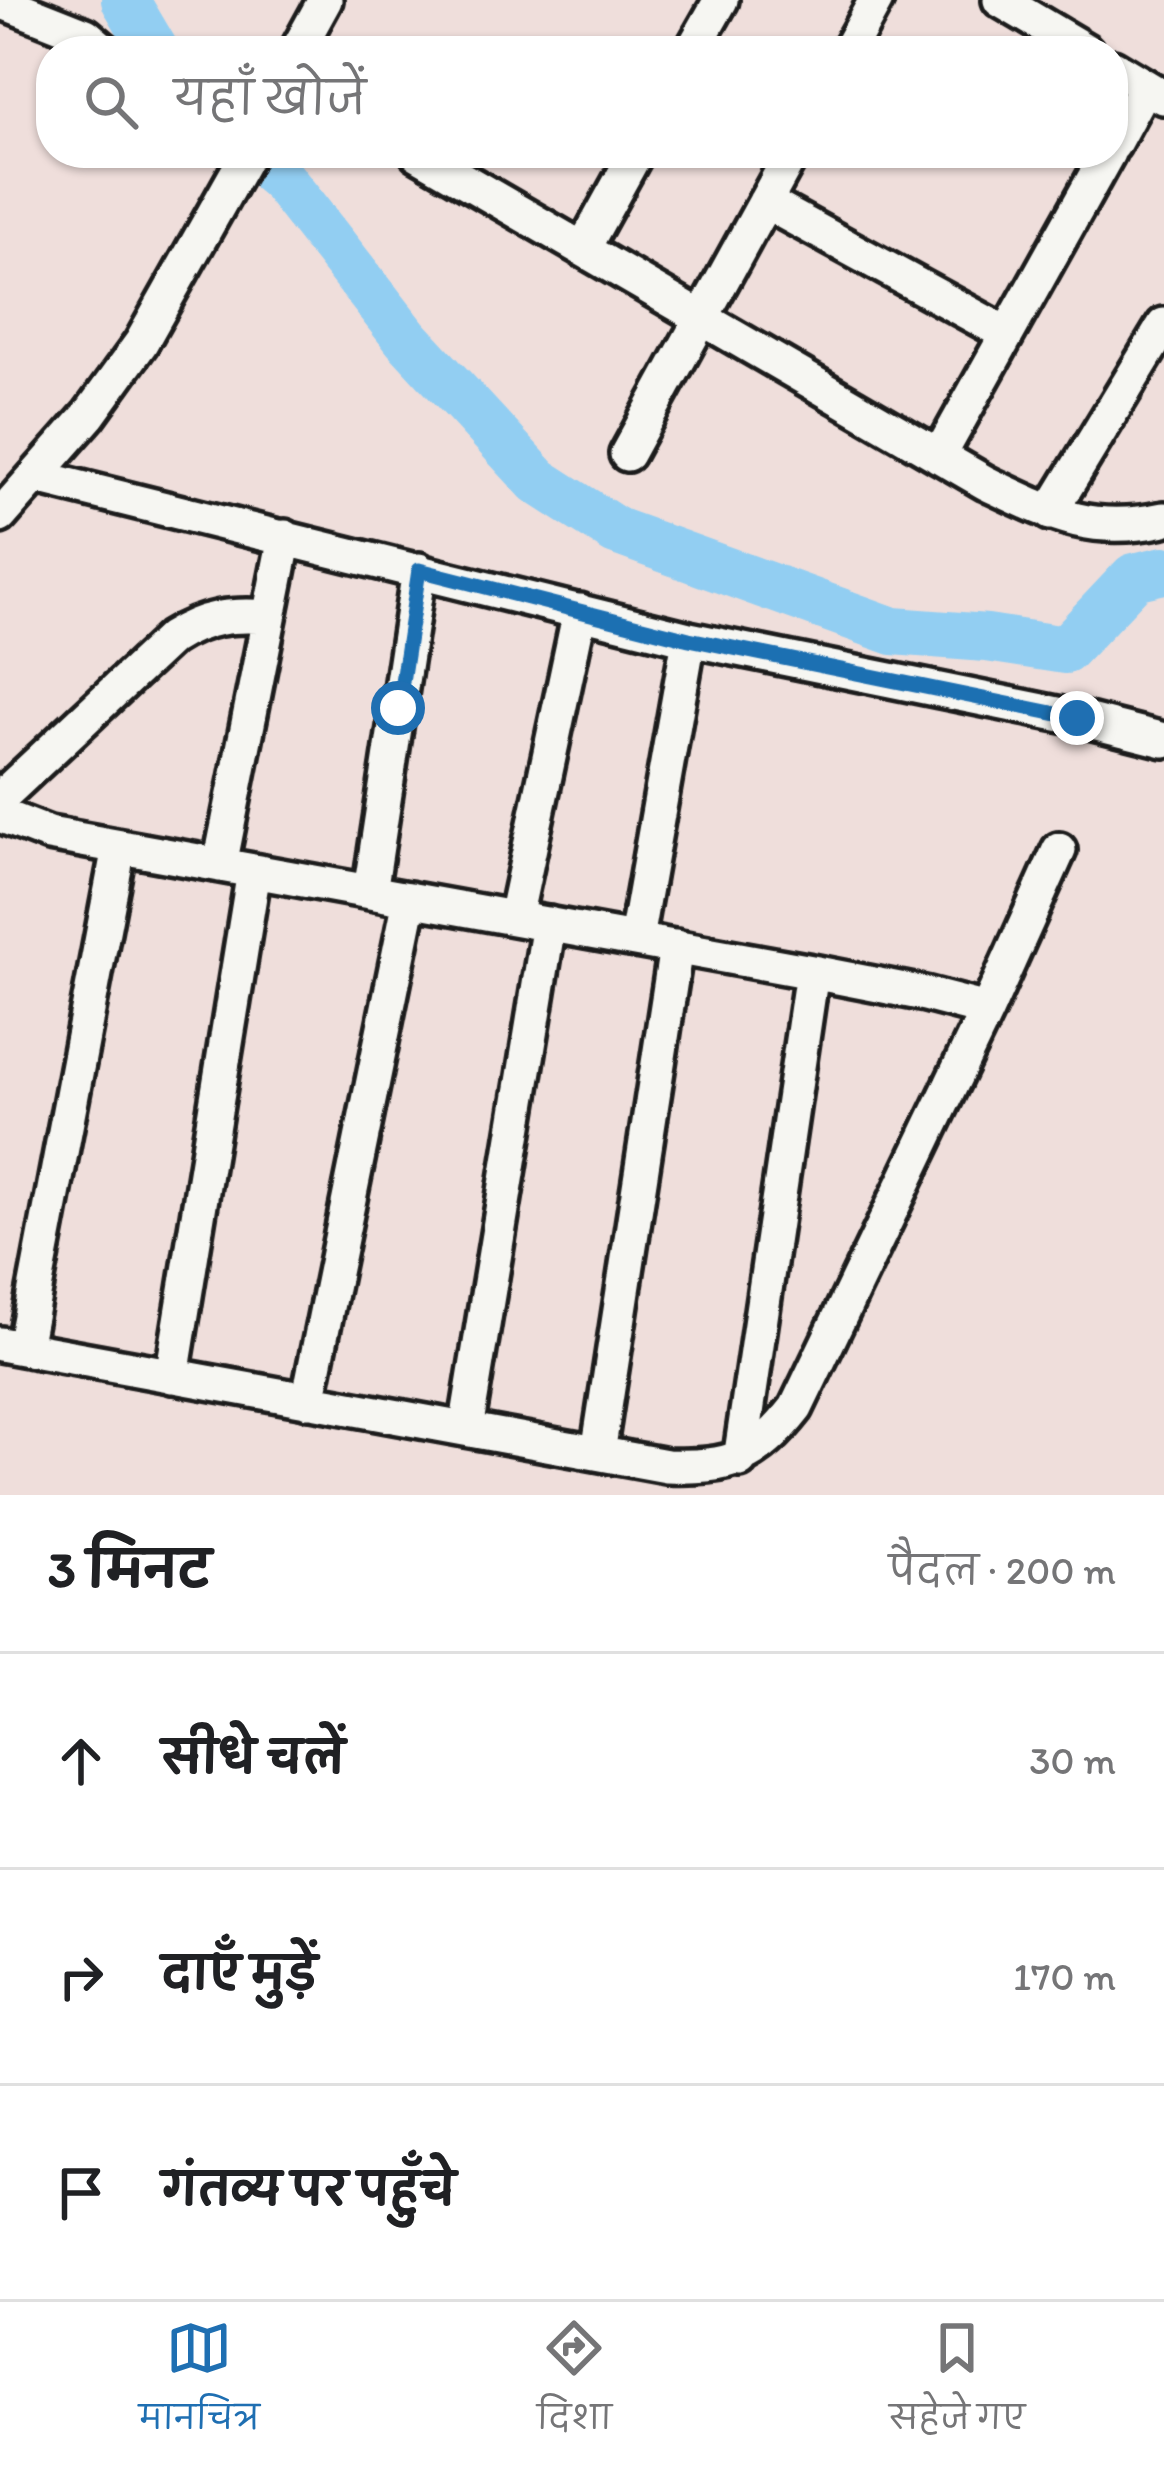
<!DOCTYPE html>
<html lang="hi">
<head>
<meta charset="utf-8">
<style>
  body { margin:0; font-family:Itim,"Playpen Sans Deva",sans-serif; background:#f6f6f6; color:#202124 }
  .stop { position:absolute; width:36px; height:36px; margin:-27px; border:9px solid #1f6fb2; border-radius:50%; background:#fff }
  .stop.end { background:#1f6fb2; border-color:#fff; box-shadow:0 3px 12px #0008 }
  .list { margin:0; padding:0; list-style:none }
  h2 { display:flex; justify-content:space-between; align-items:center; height:156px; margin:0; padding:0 48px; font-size:51px }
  h2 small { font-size:39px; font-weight:400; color:#757577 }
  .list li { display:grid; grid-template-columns:78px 1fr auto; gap:36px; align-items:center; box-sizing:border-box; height:216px; padding:0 48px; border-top:3px solid #e0e0e0 }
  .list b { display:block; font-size:45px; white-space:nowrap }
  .list em { font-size:39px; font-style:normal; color:#757577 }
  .icon { flex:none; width:66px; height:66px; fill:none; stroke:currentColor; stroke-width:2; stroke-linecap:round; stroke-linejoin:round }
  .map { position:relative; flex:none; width:1164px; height:1495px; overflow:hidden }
  .search { position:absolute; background:#fff; box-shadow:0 3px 9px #0004; left:36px; right:36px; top:36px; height:132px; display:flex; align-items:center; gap:30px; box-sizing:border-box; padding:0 42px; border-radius:48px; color:#757577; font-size:45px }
  .sheet { height:804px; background:#fff }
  nav { display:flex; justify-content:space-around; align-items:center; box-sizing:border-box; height:168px; border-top:3px solid #e0e0e0; background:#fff; font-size:33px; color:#757577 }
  nav a { display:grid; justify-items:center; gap:6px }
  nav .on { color:#1f6fb2 }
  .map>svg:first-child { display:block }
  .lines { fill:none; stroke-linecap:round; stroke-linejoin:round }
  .river { stroke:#92cef2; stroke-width:48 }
  .minor-casing { stroke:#1c1c1c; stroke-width:42 }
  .minor { stroke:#f6f6f2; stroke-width:33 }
  .route { stroke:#1f6fb2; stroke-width:15 }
</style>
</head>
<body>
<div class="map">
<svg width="1164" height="1495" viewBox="0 0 1164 1495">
  <rect width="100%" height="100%" fill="#efdedb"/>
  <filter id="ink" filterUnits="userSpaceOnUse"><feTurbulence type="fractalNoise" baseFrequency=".00833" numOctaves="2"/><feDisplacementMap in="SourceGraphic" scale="24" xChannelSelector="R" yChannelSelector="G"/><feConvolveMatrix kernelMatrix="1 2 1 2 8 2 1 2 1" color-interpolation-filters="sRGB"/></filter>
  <g filter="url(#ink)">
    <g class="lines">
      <path class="river" d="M 125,0 L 155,51
        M 250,153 L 282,180 L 406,338 L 538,481 L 616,531 L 893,631 L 987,638 L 1065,650 L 1134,577 L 1164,570"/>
      <g class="minor-casing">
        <path id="minor" d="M 1000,0 L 1086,51
          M 0,1 L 86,35 L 105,51
          M 297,51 L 325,0
          M 692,51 L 721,0
          M 848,51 L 876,0
          M 1113,67 L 1163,97
          M 1113,145 L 1145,86
          M 417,153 L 986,483 C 1052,514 1089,535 1164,519
          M 765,202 L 1007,334
          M 583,249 L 636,153
          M 627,454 L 792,153
          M 939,456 L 1108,153
          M 37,477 L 689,639 L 1077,718 L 1164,740
          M 1050,513 L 1164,325
          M 0,516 L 89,415 L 141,343 L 248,153
          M 0,798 L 171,638 C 204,617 231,614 269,617
          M 0,815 L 49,834 L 812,972 L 925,994 L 987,1010
          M 220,865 L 285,537
          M 370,892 L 419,570
          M 515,918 L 580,611
          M 636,939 L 689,639
          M 0,1344 L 667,1466 C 731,1468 756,1459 796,1408 L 987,1010 L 1059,850
          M 24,1348 L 119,847
          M 172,1376 L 254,871
          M 308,1401 L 410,899
          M 466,1429 L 549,924
          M 598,1453 L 676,947
          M 740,1460 L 812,972"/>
      </g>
      <use href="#minor" class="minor"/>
    </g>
  </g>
  <g class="lines" filter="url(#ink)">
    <path class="route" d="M 398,708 L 419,570 L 689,639 L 1077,718"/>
  </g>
</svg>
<div class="stop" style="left:398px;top:708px"></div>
<div class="stop end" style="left:1077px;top:718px"></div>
<div class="search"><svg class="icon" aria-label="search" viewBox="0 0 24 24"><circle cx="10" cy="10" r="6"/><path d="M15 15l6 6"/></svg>यहाँ खोजें</div>
</div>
<section class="sheet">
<h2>3 मिनट<small>पैदल · 200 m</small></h2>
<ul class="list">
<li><svg class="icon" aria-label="ahead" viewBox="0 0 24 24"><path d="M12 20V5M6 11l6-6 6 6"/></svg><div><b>सीधे चलें</b></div><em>30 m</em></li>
<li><svg class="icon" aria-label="right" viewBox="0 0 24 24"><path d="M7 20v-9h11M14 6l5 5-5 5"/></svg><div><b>दाएँ मुड़ें</b></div><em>170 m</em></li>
<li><svg class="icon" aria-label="arrive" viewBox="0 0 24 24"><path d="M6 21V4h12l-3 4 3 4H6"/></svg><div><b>गंतव्य पर पहुँचे</b></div></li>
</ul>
</section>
<nav>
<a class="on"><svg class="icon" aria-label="map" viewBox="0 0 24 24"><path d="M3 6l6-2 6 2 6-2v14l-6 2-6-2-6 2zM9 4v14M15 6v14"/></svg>मानचित्र</a>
<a><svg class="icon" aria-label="directions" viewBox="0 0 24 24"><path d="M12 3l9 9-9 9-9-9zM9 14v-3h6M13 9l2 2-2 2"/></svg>दिशा</a>
<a><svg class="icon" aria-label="saved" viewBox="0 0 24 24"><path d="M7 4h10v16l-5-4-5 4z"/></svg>सहेजे गए</a>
</nav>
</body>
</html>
